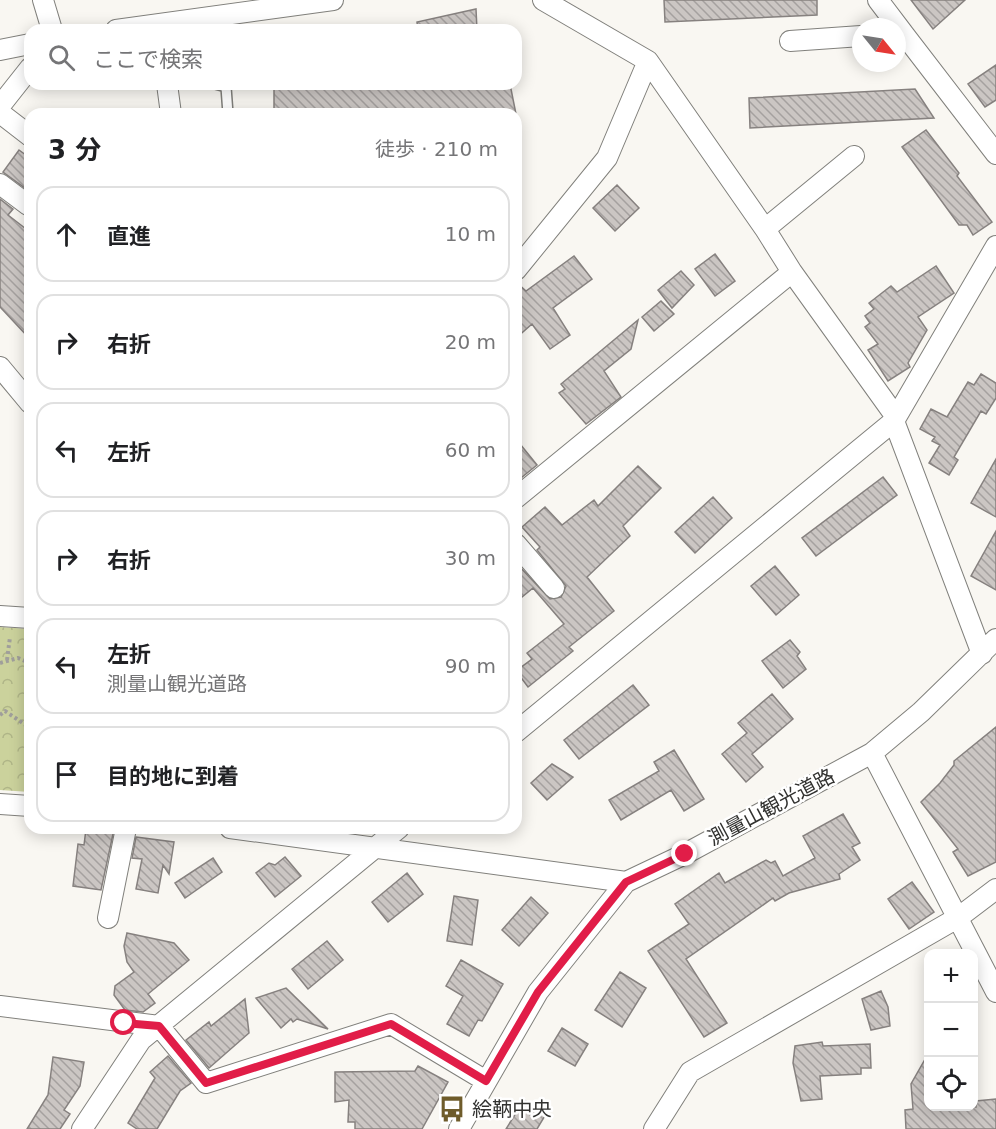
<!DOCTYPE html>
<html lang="ja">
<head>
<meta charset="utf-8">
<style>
  body { margin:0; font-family:"DejaVu Sans","Noto Sans JP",sans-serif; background:#f6f6f6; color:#202124 }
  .controls { position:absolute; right:18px; bottom:18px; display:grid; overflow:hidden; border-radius:12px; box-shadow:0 3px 15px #0003 }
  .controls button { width:54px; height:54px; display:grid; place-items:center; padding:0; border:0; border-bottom:2px solid #e0e0e0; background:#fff; color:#202124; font:30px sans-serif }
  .compass { position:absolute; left:852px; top:18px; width:54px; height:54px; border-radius:50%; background:#fff; box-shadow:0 3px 15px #0003; rotate:120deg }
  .stop { position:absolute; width:18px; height:18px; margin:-14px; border:4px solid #e11d48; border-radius:50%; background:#fff }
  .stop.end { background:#e11d48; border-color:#fff; box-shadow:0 2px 6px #0008 }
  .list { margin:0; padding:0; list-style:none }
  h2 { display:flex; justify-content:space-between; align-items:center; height:78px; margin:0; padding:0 24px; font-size:26px }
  h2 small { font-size:20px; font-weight:400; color:#757577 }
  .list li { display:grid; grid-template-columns:39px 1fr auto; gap:18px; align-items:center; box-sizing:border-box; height:96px; margin:0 12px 12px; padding:0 12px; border:2px solid #e0e0e0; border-radius:18px }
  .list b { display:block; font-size:22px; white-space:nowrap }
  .list p { margin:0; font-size:20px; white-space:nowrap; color:#757577 }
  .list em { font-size:20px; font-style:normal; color:#757577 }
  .icon { flex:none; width:33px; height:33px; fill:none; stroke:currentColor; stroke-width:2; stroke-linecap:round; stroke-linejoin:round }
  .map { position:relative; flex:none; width:996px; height:1129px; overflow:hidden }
  .search { position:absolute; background:#fff; box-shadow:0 3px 15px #0003; left:24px; top:24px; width:498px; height:66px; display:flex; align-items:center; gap:15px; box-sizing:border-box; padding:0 21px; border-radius:18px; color:#757577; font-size:22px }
  .panel { position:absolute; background:#fff; box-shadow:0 3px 15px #0003; left:24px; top:108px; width:498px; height:726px; border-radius:18px }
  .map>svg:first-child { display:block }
  .park { fill:url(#park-crowns) }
  .building { fill:url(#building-back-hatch); stroke:#86817f; stroke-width:1.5 }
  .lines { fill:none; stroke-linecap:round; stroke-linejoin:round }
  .lane-casing { stroke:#81807c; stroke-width:12 }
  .street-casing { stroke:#81807c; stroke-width:22 }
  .path { stroke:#a09f9b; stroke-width:4; stroke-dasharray:3 3; stroke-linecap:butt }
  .lane { stroke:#fff; stroke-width:9 }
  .street { stroke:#fff; stroke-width:20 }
  .route { stroke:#e11d48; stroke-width:8 }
  .labels { text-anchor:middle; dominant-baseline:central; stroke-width:5; stroke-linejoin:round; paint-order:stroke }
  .street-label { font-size:20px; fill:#323230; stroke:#fff }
  .poi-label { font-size:20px; fill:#323230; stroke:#fff; text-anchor:start }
</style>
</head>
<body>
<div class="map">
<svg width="996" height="1129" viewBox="0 0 996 1129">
  <defs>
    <pattern id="park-crowns" width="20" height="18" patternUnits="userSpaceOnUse" patternTransform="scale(1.5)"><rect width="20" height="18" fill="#cbd29c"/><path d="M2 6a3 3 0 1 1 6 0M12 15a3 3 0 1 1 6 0" fill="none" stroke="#afb587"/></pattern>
    <pattern id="building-back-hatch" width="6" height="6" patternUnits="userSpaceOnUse" patternTransform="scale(1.5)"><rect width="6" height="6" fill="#cbc6c3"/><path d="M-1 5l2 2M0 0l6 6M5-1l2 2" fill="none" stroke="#a5a19f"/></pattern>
  </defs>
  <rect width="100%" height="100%" fill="#f9f7f2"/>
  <path class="park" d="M 0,627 L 30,629 L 30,792 L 0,790 Z"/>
  <path class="building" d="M 664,0 L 817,0 L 817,15 L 665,22 Z
    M 911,0 L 965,0 L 933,29 Z
    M 476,9 L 477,30 L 418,30 L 417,22 Z
    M 996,65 L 996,100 L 985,107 L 968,84 Z
    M 274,84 L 510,84 L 516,114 L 274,114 Z
    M 915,89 L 934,118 L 750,128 L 749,98 Z
    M 926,130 L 959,173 L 957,176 L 992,222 L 973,235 L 967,225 L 959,225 L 902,147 Z
    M 19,150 L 30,158 L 29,191 L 3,172 Z
    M 617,185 L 639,208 L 615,231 L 593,208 Z
    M 0,199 L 13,209 L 8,215 L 30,232 L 30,339 L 0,307 Z
    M 715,254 L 735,281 L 715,296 L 695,269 Z
    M 574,256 L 592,279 L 553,308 L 570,335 L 550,349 L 532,324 L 516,338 L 516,282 L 526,291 Z
    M 936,266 L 954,293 L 918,317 L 927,330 L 908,363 L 910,367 L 888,381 L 868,350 L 878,344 L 865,327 L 870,323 L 865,316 L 874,309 L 869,303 L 891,286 L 897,292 Z
    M 681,271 L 694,285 L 672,308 L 658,290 Z
    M 661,301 L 674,314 L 654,331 L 642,317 Z
    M 638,320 L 631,349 L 604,371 L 621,397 L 586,424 L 559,393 L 565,389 L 561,384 Z
    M 981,374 L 996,383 L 996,398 L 986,414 L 981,411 L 954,457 L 958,460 L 949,475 L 929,463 L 940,445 L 932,441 L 935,437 L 920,429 L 931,409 L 947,417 L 968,382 L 974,385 Z
    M 516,439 L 537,465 L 516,482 Z
    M 996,459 L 996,517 L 971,503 Z
    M 638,466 L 661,488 L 623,526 L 630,536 L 587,577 L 614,611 L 569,647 L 573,651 L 528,687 L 516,671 L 532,659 L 527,653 L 564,624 L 533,588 L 516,602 L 516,566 L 518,565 L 550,599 L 561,597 L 566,586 L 537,550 L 540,547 L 522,527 L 545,507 L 562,525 L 594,500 L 598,506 Z
    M 883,477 L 897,495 L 816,556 L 802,538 Z
    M 713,497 L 732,518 L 695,553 L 675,532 Z
    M 996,531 L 996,590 L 971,576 Z
    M 775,566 L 799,595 L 776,615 L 751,586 Z
    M 790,640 L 800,652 L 797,656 L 806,669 L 783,688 L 762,661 Z
    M 633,685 L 649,705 L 579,759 L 564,740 Z
    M 772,694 L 793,719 L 752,754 L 763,767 L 746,782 L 722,754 L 747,733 L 738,723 Z
    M 996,727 L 996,862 L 968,876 L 953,852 L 958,849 L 921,802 L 940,783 L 954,765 L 954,761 Z
    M 674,750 L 704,799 L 684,811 L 671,790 L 621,820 L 609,800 L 659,771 L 654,762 Z
    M 552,764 L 573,777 L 547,800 L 531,783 Z
    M 843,814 L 860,843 L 852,847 L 860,860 L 839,874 L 840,879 L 789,893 L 775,901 L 773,898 L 686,959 L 727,1023 L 704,1037 L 648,951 L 689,924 L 675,904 L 719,873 L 725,883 L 766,860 L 771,863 L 775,861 L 783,876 L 815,858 L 803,836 Z
    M 86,829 L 112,832 L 113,834 L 101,890 L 73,886 L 78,844 L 84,845 Z
    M 136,837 L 174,842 L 169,874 L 163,865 L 158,893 L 136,889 L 142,859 L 132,858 Z
    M 285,857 L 301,876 L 275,897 L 256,873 L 269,863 L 275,865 Z
    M 213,858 L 222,872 L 185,898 L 175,883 Z
    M 407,873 L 423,894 L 388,922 L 372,902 Z
    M 912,882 L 934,912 L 909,929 L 888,899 Z
    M 454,896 L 478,900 L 472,945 L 447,941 Z
    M 531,897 L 548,913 L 519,946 L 502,930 Z
    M 127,933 L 174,943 L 189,960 L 148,994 L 155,1003 L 143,1012 L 125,1010 L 114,995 L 115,986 L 134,972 L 127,962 L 124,946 Z
    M 327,941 L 343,960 L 308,989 L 292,969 Z
    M 461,960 L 503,984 L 482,1021 L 478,1020 L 469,1036 L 447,1024 L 463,996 L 446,986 Z
    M 620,972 L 646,988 L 622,1027 L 595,1010 Z
    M 286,988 L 328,1029 L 297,1019 L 293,1022 L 291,1019 L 281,1028 L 256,998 Z
    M 881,991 L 888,1007 L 890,1026 L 871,1030 L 862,999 Z
    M 245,999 L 249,1033 L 209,1068 L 186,1040 L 209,1022 L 211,1026 Z
    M 562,1028 L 588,1044 L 575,1066 L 548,1051 Z
    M 822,1042 L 823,1046 L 870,1044 L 871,1068 L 861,1068 L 861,1074 L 820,1076 L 822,1099 L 801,1101 L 793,1063 L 795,1046 Z
    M 928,1054 L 928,1107 L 976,1107 L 976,1101 L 996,1099 L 996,1129 L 906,1129 L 905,1110 L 913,1109 L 911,1084 Z
    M 168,1056 L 191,1083 L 180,1091 L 157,1129 L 137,1129 L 128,1123 L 155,1078 L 150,1072 Z
    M 53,1057 L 84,1062 L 80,1086 L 64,1110 L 70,1114 L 60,1129 L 27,1129 L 48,1095 Z
    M 418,1066 L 448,1082 L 422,1129 L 355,1129 L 355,1122 L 348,1122 L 349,1100 L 335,1102 L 335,1072 L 415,1071 Z
    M 524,1100 L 546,1114 L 537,1129 L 506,1129 Z"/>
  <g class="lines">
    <g class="lane-casing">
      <path id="lane" d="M 215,84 L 226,87 L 228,114"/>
    </g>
    <g class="street-casing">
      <path id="street" d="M 43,0 L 52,30
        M 543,0 L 648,61 L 765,229
        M 878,0 L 903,33
        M 116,30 L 333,0
        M 897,33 L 903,33 L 996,154
        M 790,41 L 861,36
        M 0,50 L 30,44
        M 167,84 L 171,114
        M 0,106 L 30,68
        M 0,113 L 30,136
        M 854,156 L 765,229 L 792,272 L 896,417
        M 0,184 L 28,205
        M 516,270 L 607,158 L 648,61
        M 0,367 L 30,403
        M 894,421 L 982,654
        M 516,498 L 792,272
        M 516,544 L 554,588
        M 0,616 L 30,618
        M 516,732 L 894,421 L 996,246
        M 872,753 L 996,992
        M 0,804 L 30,806
        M 230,828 L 626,882
        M 108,918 L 126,828
        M 0,1006 L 159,1026 L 206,1083 L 391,1024 L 486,1081
        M 82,1129 L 141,1040 L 399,828
        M 459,1129 L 538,992 L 626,882 L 685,854 L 872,753 L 921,712 L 996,639
        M 654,1129 L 690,1072 L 959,917 L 996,889"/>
    </g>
    <path class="path" d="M 7,660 L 10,637
      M 0,663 L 18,658 L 30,663
      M 0,715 L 5,711 L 30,728"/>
    <use href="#lane" class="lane"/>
    <use href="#street" class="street"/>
  </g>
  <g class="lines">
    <path class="route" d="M 124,1023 L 159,1026 L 206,1083 L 391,1024 L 486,1081 L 538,992 L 626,882 L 685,854"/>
  </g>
  <defs>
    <g id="bus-bare" transform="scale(2.07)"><path d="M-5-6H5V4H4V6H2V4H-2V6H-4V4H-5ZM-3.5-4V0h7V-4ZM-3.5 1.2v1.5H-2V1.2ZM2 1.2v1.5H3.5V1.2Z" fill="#6f5c2b" stroke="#fff" stroke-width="2.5" paint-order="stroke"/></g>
  </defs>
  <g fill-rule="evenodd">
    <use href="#bus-bare" x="452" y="1109"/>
  </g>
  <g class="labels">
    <g class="street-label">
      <text transform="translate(771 807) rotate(-28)">測量山観光道路</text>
    </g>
    <g class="poi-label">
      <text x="472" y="1109">絵鞆中央</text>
    </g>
  </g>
</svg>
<div class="controls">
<button>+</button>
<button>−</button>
<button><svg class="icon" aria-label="locate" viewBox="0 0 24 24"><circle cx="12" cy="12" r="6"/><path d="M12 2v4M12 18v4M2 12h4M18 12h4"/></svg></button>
</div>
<svg class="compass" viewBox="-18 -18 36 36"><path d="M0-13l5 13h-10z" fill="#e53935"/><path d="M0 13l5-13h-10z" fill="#757577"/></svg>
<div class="stop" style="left:124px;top:1023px"></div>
<div class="stop end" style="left:685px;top:854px"></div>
<div class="search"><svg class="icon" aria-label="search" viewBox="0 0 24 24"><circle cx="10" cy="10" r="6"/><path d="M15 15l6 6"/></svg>ここで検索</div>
<section class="panel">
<h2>3 分<small>徒歩 · 210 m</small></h2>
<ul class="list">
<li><svg class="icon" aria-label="ahead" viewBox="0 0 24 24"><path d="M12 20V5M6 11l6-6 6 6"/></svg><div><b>直進</b></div><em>10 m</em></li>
<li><svg class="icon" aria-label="right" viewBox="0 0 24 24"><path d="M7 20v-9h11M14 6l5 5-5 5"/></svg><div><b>右折</b></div><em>20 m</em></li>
<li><svg class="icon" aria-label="left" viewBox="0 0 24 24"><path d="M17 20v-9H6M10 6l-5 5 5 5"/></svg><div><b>左折</b></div><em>60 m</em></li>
<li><svg class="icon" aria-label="right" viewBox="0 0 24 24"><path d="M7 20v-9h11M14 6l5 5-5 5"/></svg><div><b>右折</b></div><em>30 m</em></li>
<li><svg class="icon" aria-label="left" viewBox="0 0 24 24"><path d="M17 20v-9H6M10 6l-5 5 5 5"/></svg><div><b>左折</b><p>測量山観光道路</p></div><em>90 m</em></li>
<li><svg class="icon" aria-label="arrive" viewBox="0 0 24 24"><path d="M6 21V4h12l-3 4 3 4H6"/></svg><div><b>目的地に到着</b></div></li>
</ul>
</section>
</div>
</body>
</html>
